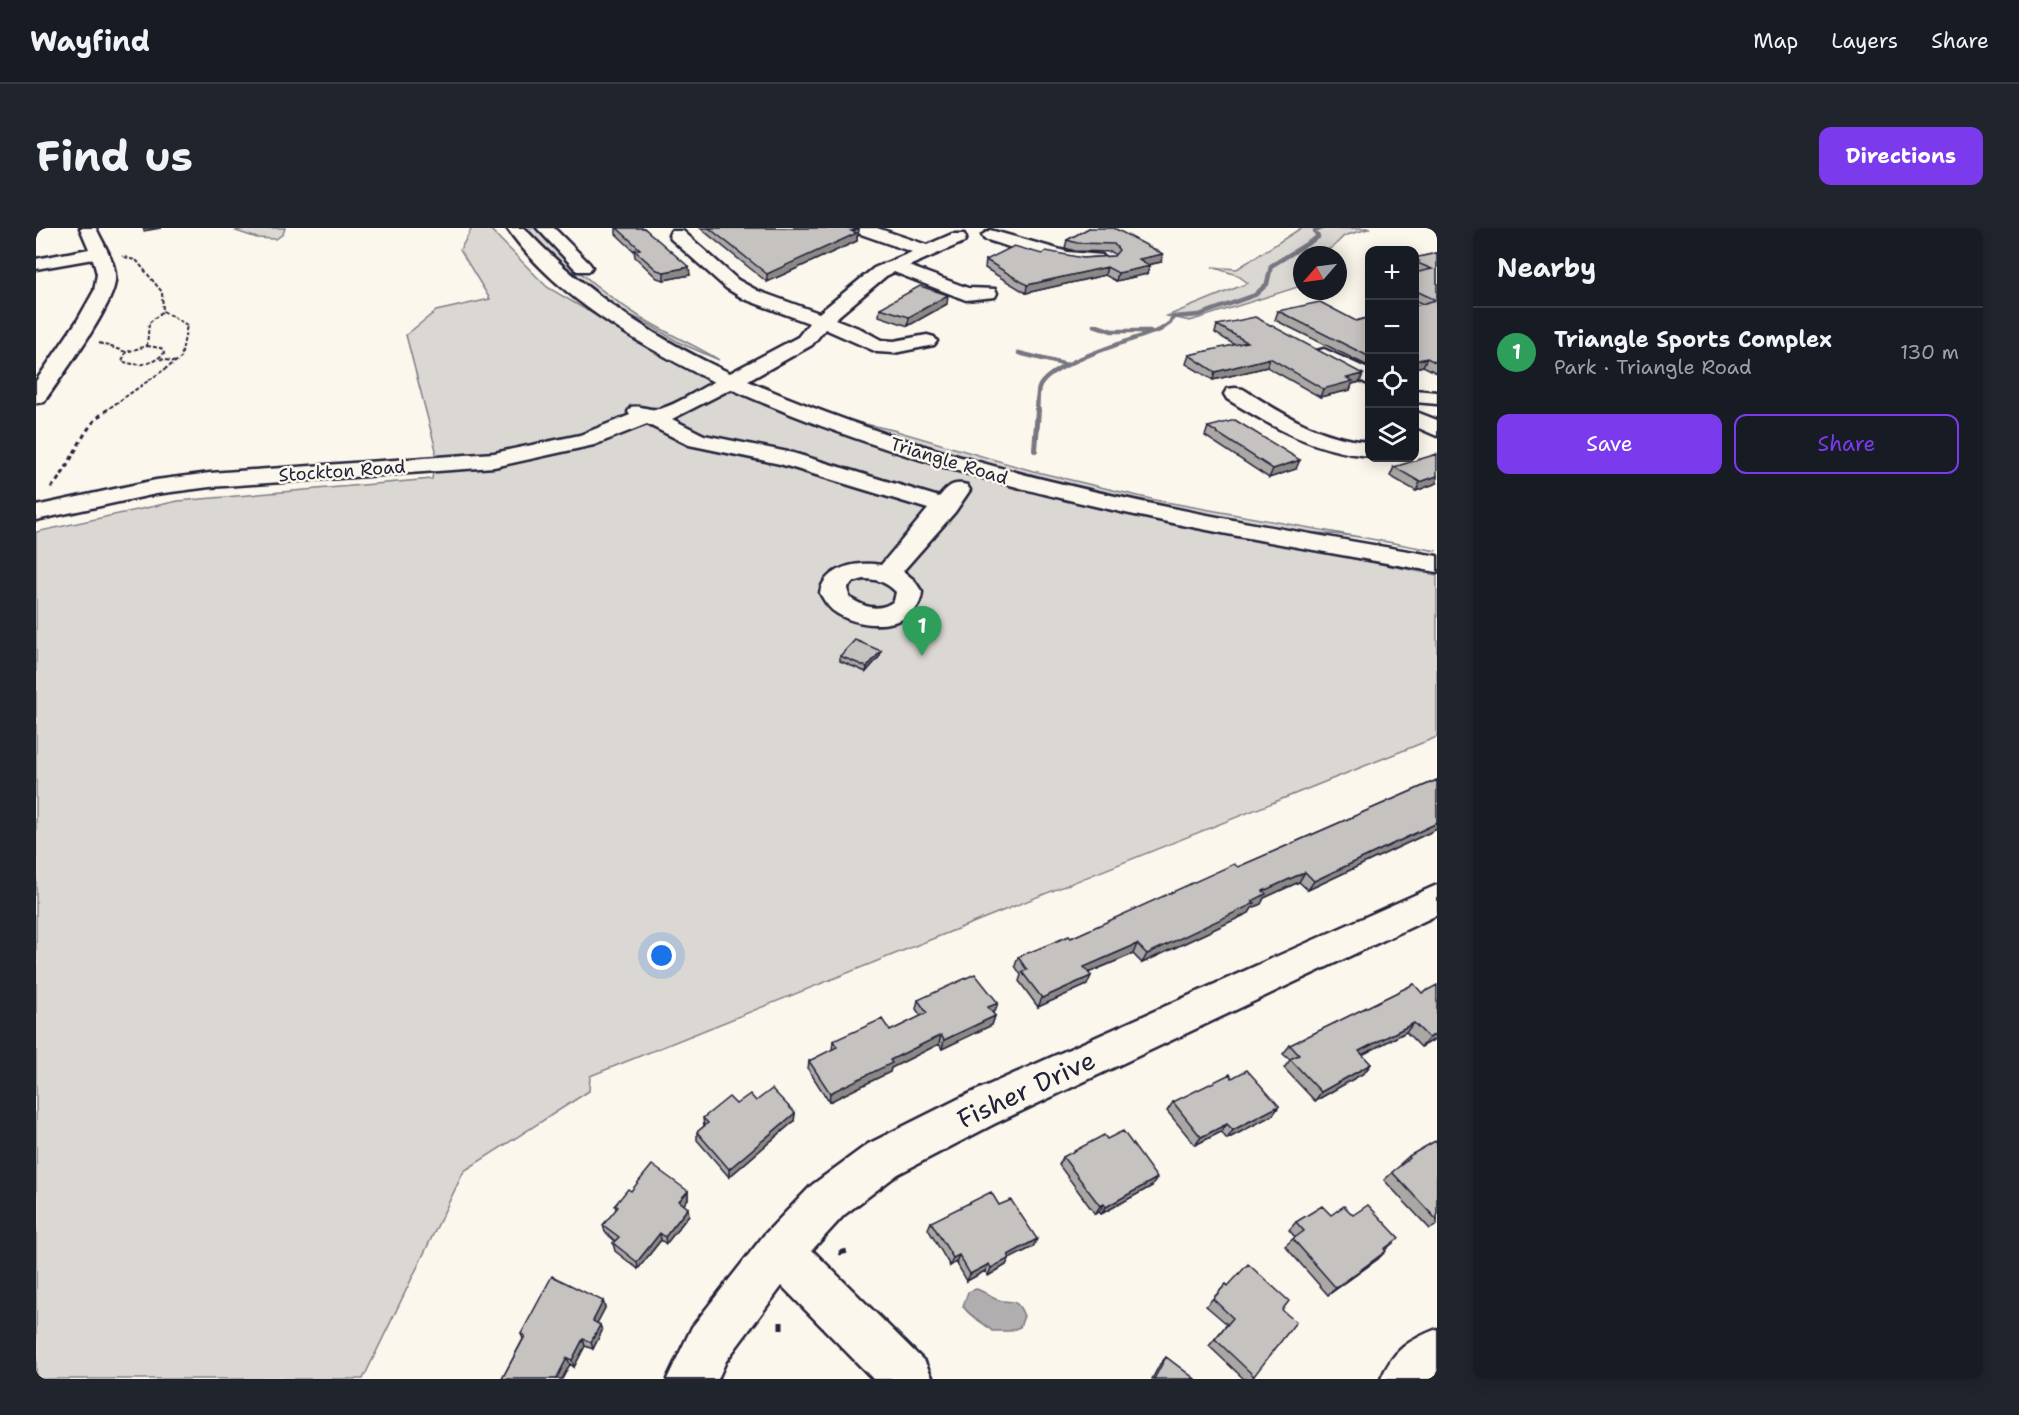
<!DOCTYPE html>
<html lang="en">
<head>
<meta charset="utf-8">
<style>
  body { margin:0; font-family:"Shantell Sans",sans-serif; background:#20242c; color:#f1f3f6 }
  .controls { position:absolute; right:18px; top:18px; display:grid; overflow:hidden; border-radius:12px; box-shadow:0 3px 15px #0003 }
  .controls button { width:54px; height:54px; display:grid; place-items:center; padding:0; border:0; border-bottom:2px solid #363941; background:#171b24; color:#f1f3f6; font:30px sans-serif }
  .compass { position:absolute; left:1257px; top:18px; width:54px; height:54px; border-radius:50%; background:#171b24; box-shadow:0 3px 15px #0003; rotate:242deg }
  .you { position:absolute; left:626px; top:728px; width:21px; height:21px; margin:-15px; border:4px solid #fff; border-radius:50%; background:#1a73e8; box-shadow:0 0 0 9px #1a73e833 }
  .badge { display:grid; place-items:center; width:39px; height:39px; border-radius:50%; background:#7c3aed; color:#fff; font-size:20px; font-weight:700 }
  .pin { position:absolute; translate:-50% -50px; filter:drop-shadow(0 2px 3px #0008) }
  .pin::after { content:''; position:absolute; top:32px; width:21px; height:18px; background:inherit; clip-path:polygon(0 0,100% 0,50% 100%) }
  .list { margin:0; padding:0; list-style:none }
  h2 { display:flex; justify-content:space-between; align-items:center; height:78px; margin:0; padding:0 24px; font-size:26px }
  h2 small { font-size:20px; font-weight:400; color:#9ea1a6 }
  .list li { display:grid; grid-template-columns:39px 1fr auto; gap:18px; align-items:center; box-sizing:border-box; height:90px; padding:0 24px; border-top:2px solid #363941 }
  .list b { display:block; font-size:22px; white-space:nowrap }
  .list p { margin:0; font-size:20px; white-space:nowrap; color:#9ea1a6 }
  .list em { font-size:20px; font-style:normal; color:#9ea1a6 }
  .actions { display:flex; gap:12px; padding:18px 24px }
  .actions a { flex:1; padding:14px 0; border:2px solid #7c3aed; border-radius:12px; text-align:center; font-size:21px; color:#7c3aed }
  .actions .main { background:#7c3aed; color:#fff }
  .icon { flex:none; width:33px; height:33px; fill:none; stroke:currentColor; stroke-width:2; stroke-linecap:round; stroke-linejoin:round }
  .map { position:relative; flex:none; width:1401px; height:1151px; overflow:hidden; border-radius:12px }
  header { display:flex; align-items:center; gap:36px; box-sizing:border-box; height:84px; padding:0 30px; background:#171b24; border-bottom:2px solid #363941 }
  header strong { font-size:28px }
  nav { display:flex; gap:33px; margin-inline-start:auto; font-size:21px }
  .intro { display:flex; align-items:center; justify-content:space-between; box-sizing:border-box; height:144px; padding:0 36px }
  h1 { margin:0; font-size:42px }
  .button { padding:15px 27px; border-radius:12px; background:#7c3aed; color:#fff; font-size:21px; font-weight:700 }
  main { display:flex; gap:36px; padding:0 36px }
  aside { flex:1; background:#171b24; border-radius:12px; box-shadow:0 3px 15px #0003 }
  .map>svg:first-child { display:block }
  .green { fill:#dbd8d3; stroke:#7e7d87; stroke-width:1.5 }
  .water { fill:#b1aeb0; stroke:#787681; stroke-width:1.5 }
  .lines { fill:none; stroke-linecap:round; stroke-linejoin:round }
  .stream-far1 { stroke:#787681; stroke-width:4.5 }
  .stream { stroke:#787681; stroke-width:6 }
  .minor-casing { stroke:#22223b; stroke-width:5 }
  .path-far2 { stroke:#22223b; stroke-width:2; stroke-dasharray:4 2; stroke-linecap:butt }
  .path-far1 { stroke:#22223b; stroke-width:3; stroke-dasharray:4.5 4; stroke-linecap:butt }
  .path { stroke:#22223b; stroke-width:5; stroke-dasharray:8 6; stroke-linecap:butt }
  .minor { fill:#fbf7ec; fill-rule:evenodd }
  .wall { fill:#aaa7a5; stroke:#22223b; stroke-width:1.5 }
  .shaded-wall { fill:#8b8886; stroke:#22223b; stroke-width:1.5 }
  .building { fill:#c6c2c0; stroke:#22223b; stroke-width:1.5 }
  .labels { text-anchor:middle; dominant-baseline:central; stroke-width:5; stroke-linejoin:round; paint-order:stroke }
  .far-street-label { font-size:18px; fill:#22223b; stroke:#fbf7ec }
  .near-street-label { font-size:26px; fill:#22223b; stroke:#fbf7ec }
</style>
</head>
<body>
<header>
<strong>Wayfind</strong>
<nav><a>Map</a><a>Layers</a><a>Share</a></nav>
</header>
<div class="intro"><h1>Find us</h1><a class="button">Directions</a></div>
<main>
<div class="map">
<svg width="1401" height="1151" viewBox="0 0 1401 1151">
  <rect width="100%" height="100%" fill="#fbf7ec"/>
  <filter id="ink" filterUnits="userSpaceOnUse"><feTurbulence type="fractalNoise" baseFrequency=".0167" numOctaves="2"/><feDisplacementMap in="SourceGraphic" scale="12" xChannelSelector="R" yChannelSelector="G"/><feConvolveMatrix kernelMatrix="1 2 1 2 8 2 1 2 1" color-interpolation-filters="sRGB"/></filter>
  <g filter="url(#ink)">
    <path class="green" d="M 210,0 L 249,0 L 247,6 L 240,11 L 221,10 L 200,3 Z
      M 436,0 L 453,0 L 511,59 L 655,143 L 910,242 L 1151,298 L 1401,347 L 1401,509 L 554,848 L 553,863 L 428,943 L 327,1151 L 0,1151 L 0,304 L 142,273 L 396,251 L 400,222 L 370,107 L 400,83 L 454,71 L 424,22 Z
      M 492,0 L 501,0 C 531,36 566,65 606,90 C 630,105 659,117 683,132 L 644,115 L 605,92 L 576,79 L 539,53 L 493,6 Z
      M 1265,0 L 1335,0 L 1308,8 L 1297,19 L 1281,27 L 1266,27 L 1266,51 L 1262,59 L 1154,93 L 1131,88 L 1212,55 L 1201,47 L 1176,39 L 1201,41 Z
      M 716,154 L 806,191 L 857,202 L 997,243 L 1119,272 L 1401,323 C 1373,318 1344,312 1316,308 C 1281,304 1246,304 1211,298 C 1125,284 1039,264 954,240 C 872,217 791,191 714,155 Z"/>
    <path class="water" d="M 940,1061 C 948,1063 954,1069 962,1072 C 976,1076 980,1068 988,1088 L 984,1099 L 974,1103 L 956,1103 C 947,1093 934,1090 927,1078 L 932,1064 Z"/>
    <g class="lines">
      <path class="stream-far1" d="M 1058,97 L 1076,103 L 1114,103
        M 983,125 L 1031,137
        M 1001,183 C 1002,176 1001,166 1003,160 C 1011,136 1099,111 1124,102 L 1134,95 L 1137,89 L 1163,87 L 1219,67 L 1231,56 L 1235,38 L 1282,9 L 1279,3 L 1286,0"/>
      <path class="stream" d="M 999,222 L 1002,182"/>
      <g class="minor-casing">
        <path id="minor" d="M 44,0 L 60,0 C 67,16 81,35 79,53 C 77,79 25,149 8,174 L 0,175 L 0,153 L 41,93 L 58,63 L 61,46 L 57,31 L 0,41 L 0,31 L 53,21 Z
          M 471,0 L 488,0 C 547,63 616,109 694,145 L 762,109 L 773,95 L 708,71 L 690,60 L 635,11 L 633,7 L 635,3 L 647,3 L 702,52 L 722,63 L 783,85 L 838,40 L 876,24 L 819,4 L 817,0 L 841,0 L 891,17 L 916,6 L 928,6 L 930,10 L 928,14 L 873,38 L 932,60 L 959,61 L 961,65 L 959,69 L 930,72 L 858,44 L 850,48 L 799,91 L 825,101 L 845,112 L 858,113 L 891,107 L 898,109 L 901,113 L 898,117 L 858,125 L 841,124 L 789,101 L 776,117 L 712,153 C 930,249 1167,288 1401,328 L 1401,344 C 1162,302 919,261 695,161 L 636,191 L 668,207 L 757,225 L 903,269 C 912,259 916,253 931,257 L 934,262 L 919,284 L 867,343 L 878,352 L 886,364 C 883,402 827,402 802,386 C 793,381 789,374 784,365 C 788,339 822,333 845,337 L 892,281 L 744,236 L 653,217 L 611,196 L 558,217 L 458,239 L 174,259 L 120,266 L 0,292 L 0,278 L 120,252 L 174,245 L 458,225 L 544,207 L 594,187 L 592,184 L 595,179 C 606,177 613,183 623,181 C 641,177 661,162 678,154 C 604,117 519,69 471,0 ZM 828,351 C 841,351 850,354 860,364 L 858,373 C 843,385 827,379 813,369 L 812,359 L 817,354 Z
          M 501,0 L 518,0 L 553,35 L 556,39 L 553,43 L 541,43 Z
          M 954,2 L 1032,24 L 1066,27 L 1069,31 L 1066,35 C 1033,43 980,20 948,11 L 946,7 Z
          M 1288,121 L 1334,142 L 1334,157 L 1281,131 L 1278,127 L 1281,123 Z
          M 1199,160 L 1207,161 C 1247,186 1285,211 1334,214 L 1334,228 C 1279,224 1237,199 1191,171 L 1188,166 L 1191,161 Z
          M 1378,162 L 1401,164 L 1401,176 L 1378,174 Z
          M 1378,183 L 1401,192 L 1401,208 L 1378,198 Z
          M 1401,657 L 1401,687 L 958,896 L 862,946 L 808,987 L 776,1022 L 889,1134 L 897,1151 L 837,1151 L 746,1058 L 690,1133 L 682,1151 L 631,1151 L 656,1099 L 728,1007 L 776,957 L 832,916 L 928,868 Z
          M 1401,1101 L 1401,1151 L 1345,1151 C 1357,1122 1373,1112 1401,1101 Z"/>
      </g>
      <path class="path-far2" d="M 63,115 L 90,124
        M 111,118 L 125,120 L 128,125 C 117,137 101,139 86,133 L 90,124 Z
        M 111,118 L 113,95 L 127,83
        M 124,131 L 140,134
        M 69,183 L 145,130 L 151,97 L 127,83 L 126,64 L 101,33 L 86,28"/>
      <path class="path-far1" d="M 15,260 C 38,236 43,201 71,182"/>
      <path class="path" d="M 803,1025 L 812,1023
        M 745,1094 L 745,1105"/>
      <use href="#minor" class="minor"/>
    </g>
    <path class="wall" d="M 580,0 L 608,0 L 654,47 L 628,52 L 621,50 L 599,29 L 598,23 L 580,6 Z
      M 664,0 L 823,0 L 822,8 L 821,8 L 821,13 L 731,54 Z
      M 1053,0 L 1125,34 L 1112,37 L 1111,46 L 1080,53 L 1069,47 L 990,65 L 949,40 L 950,32 L 1006,26 L 1047,30 L 1078,28 L 1079,27 L 1076,24 L 1039,23 L 1029,20 L 1031,12 Z
      M 1401,25 L 1401,145 L 1387,138 L 1378,140 L 1378,78 L 1387,76 L 1378,72 L 1378,45 L 1382,45 L 1378,43 L 1378,30 Z
      M 911,76 L 872,98 L 843,88 L 844,80 Z
      M 1242,83 L 1320,93 L 1334,89 L 1334,139 L 1239,92 Z
      M 1181,97 L 1324,154 L 1316,156 L 1314,162 L 1284,169 L 1231,139 L 1177,152 L 1150,136 L 1153,127 L 1199,117 L 1179,105 Z
      M 1172,199 L 1260,241 L 1233,250 L 1169,208 Z
      M 1358,239 L 1401,255 L 1380,263 L 1354,248 Z
      M 845,423 L 844,428 L 830,444 L 804,433 L 804,428 Z
      M 1401,552 L 1401,601 L 1272,662 L 1263,654 L 1228,670 L 1225,676 L 1216,680 L 1213,685 L 1106,735 L 1097,726 L 1052,745 L 1051,757 L 1002,779 L 983,753 L 985,747 L 979,738 L 982,729 L 1035,710 L 1202,639 Z
      M 1378,756 L 1401,810 L 1385,819 L 1370,804 L 1326,827 L 1335,836 L 1328,845 L 1279,873 L 1248,840 L 1254,832 L 1247,826 L 1254,817 Z
      M 882,772 L 959,783 L 956,785 L 959,788 L 956,797 L 906,821 L 903,816 L 855,840 L 854,844 L 793,874 L 772,841 L 773,833 L 796,822 L 797,813 L 854,803 L 885,788 L 880,781 Z
      M 1196,850 L 1243,878 L 1237,887 L 1191,911 L 1185,904 L 1159,917 L 1131,883 L 1137,874 Z
      M 720,873 L 759,885 L 758,893 L 693,949 L 661,912 L 661,904 L 668,898 L 667,890 L 700,876 Z
      M 1071,911 L 1116,958 L 1065,986 L 1063,984 L 1059,986 L 1023,937 L 1027,929 Z
      M 1401,912 L 1401,997 L 1394,1001 L 1348,952 L 1365,937 L 1364,936 L 1373,928 Z
      M 595,963 L 652,963 L 652,971 L 648,976 L 653,987 L 630,1016 L 625,1012 L 602,1041 L 579,1023 L 577,1015 L 579,1013 L 569,1004 L 567,997 L 580,982 L 579,977 Z
      M 963,977 L 1001,1011 L 997,1019 L 973,1031 L 970,1037 L 952,1048 L 949,1043 L 931,1053 L 920,1034 L 914,1038 L 892,1001 L 895,994 Z
      M 1295,987 L 1317,987 L 1363,1010 L 1349,1022 L 1342,1031 L 1292,1067 L 1249,1018 L 1259,1009 L 1253,1002 L 1260,994 Z
      M 1190,1056 L 1192,1058 L 1246,1082 L 1218,1148 L 1215,1151 L 1208,1151 L 1173,1118 L 1191,1096 L 1170,1078 Z
      M 567,1073 L 569,1080 L 561,1095 L 564,1097 L 566,1103 L 557,1121 L 549,1118 L 538,1139 L 534,1136 L 526,1151 L 466,1151 L 487,1111 L 485,1106 Z
      M 1130,1129 L 1159,1151 L 1116,1151 L 1124,1136 Z"/>
    <path class="shaded-wall" d="M 107,0 L 125,0 L 108,3 Z
      M 823,0 L 822,8 L 821,8 L 821,13 L 731,54 L 731,46 Z
      M 1127,26 L 1125,34 L 1101,39 L 1103,31 Z
      M 1114,38 L 1111,46 L 1080,53 L 1082,45 Z
      M 653,39 L 654,47 L 628,52 L 628,44 Z
      M 1071,39 L 1069,47 L 990,65 L 991,57 Z
      M 912,67 L 911,76 L 872,98 L 873,89 Z
      M 1234,130 L 1231,139 L 1177,152 L 1179,144 Z
      M 1391,130 L 1387,138 L 1378,140 L 1378,133 Z
      M 1327,146 L 1324,154 L 1316,156 L 1314,162 L 1284,169 L 1287,161 L 1311,150 Z
      M 1264,232 L 1260,241 L 1233,250 L 1237,241 Z
      M 1401,248 L 1401,255 L 1380,263 L 1384,254 Z
      M 845,423 L 844,428 L 830,444 L 831,439 Z
      M 1401,595 L 1401,601 L 1272,662 L 1278,653 Z
      M 1269,644 L 1263,654 L 1228,670 L 1225,676 L 1216,680 L 1213,685 L 1106,735 L 1111,726 L 1216,673 L 1227,663 Z
      M 1101,716 L 1097,726 L 1044,748 L 1048,739 Z
      M 1055,748 L 1051,757 L 1002,779 L 1006,770 Z
      M 962,775 L 959,783 L 950,788 L 952,779 Z
      M 959,788 L 956,797 L 906,821 L 908,812 Z
      M 1378,795 L 1370,804 L 1316,832 L 1323,823 Z
      M 1401,805 L 1401,810 L 1385,819 L 1393,810 Z
      M 905,807 L 903,816 L 855,840 L 854,844 L 793,874 L 794,865 L 854,832 Z
      M 1335,836 L 1328,845 L 1279,873 L 1285,864 Z
      M 1243,878 L 1237,887 L 1191,911 L 1197,902 Z
      M 759,885 L 758,893 L 693,949 L 693,941 Z
      M 1191,896 L 1185,904 L 1159,917 L 1165,909 Z
      M 1121,950 L 1116,958 L 1065,986 L 1070,979 Z
      M 652,963 L 652,971 L 644,981 L 643,973 Z
      M 1068,976 L 1063,984 L 1059,986 L 1064,978 Z
      M 652,980 L 653,987 L 630,1016 L 629,1009 Z
      M 624,1005 L 625,1012 L 602,1041 L 601,1034 Z
      M 1001,1011 L 997,1019 L 973,1031 L 970,1037 L 952,1048 L 955,1040 L 972,1027 Z
      M 1350,1023 L 1342,1031 L 1292,1067 L 1300,1060 Z
      M 923,1027 L 920,1034 L 914,1038 L 917,1030 Z
      M 953,1036 L 949,1043 L 931,1053 L 934,1046 Z
      M 567,1073 L 569,1080 L 559,1099 L 557,1093 Z
      M 564,1097 L 566,1103 L 557,1121 L 555,1114 Z
      M 547,1111 L 549,1118 L 538,1139 L 536,1132 Z
      M 531,1130 L 534,1136 L 526,1151 L 520,1151 Z"/>
    <path class="building" d="M 581,0 L 608,0 L 653,39 L 628,44 L 621,42 L 598,22 L 604,21 Z
      M 673,0 L 823,0 L 815,3 L 821,5 L 731,46 Z
      M 1053,0 L 1078,0 L 1127,26 L 1103,31 L 1114,38 L 1082,45 L 1071,39 L 991,57 L 950,32 L 978,18 L 1006,26 L 1010,23 L 1047,30 L 1078,28 L 1083,22 L 1078,16 L 1041,15 L 1031,12 Z
      M 1401,25 L 1401,135 L 1391,130 L 1378,133 L 1378,78 L 1400,72 L 1378,62 L 1378,45 L 1396,41 L 1379,34 L 1383,33 L 1378,31 L 1378,30 Z
      M 884,58 L 912,67 L 873,89 L 844,80 Z
      M 1284,74 L 1320,93 L 1334,89 L 1334,129 L 1242,83 Z
      M 1219,89 L 1327,146 L 1311,150 L 1317,153 L 1287,161 L 1234,130 L 1179,144 L 1153,127 L 1211,114 L 1181,97 Z
      M 1199,192 L 1264,232 L 1237,241 L 1172,199 Z
      M 1401,226 L 1401,248 L 1384,254 L 1358,239 Z
      M 819,412 L 845,423 L 831,439 L 804,428 Z
      M 1401,552 L 1401,595 L 1278,653 L 1269,644 L 1227,663 L 1230,666 L 1216,673 L 1219,675 L 1111,726 L 1101,716 L 1048,739 L 1055,748 L 1006,770 L 986,744 L 991,742 L 982,729 L 1033,708 L 1035,710 L 1198,636 L 1202,639 Z
      M 939,746 L 962,775 L 952,779 L 959,788 L 908,812 L 905,807 L 854,832 L 856,835 L 794,865 L 773,833 L 801,819 L 797,813 L 846,791 L 854,803 L 891,785 L 882,772 Z
      M 1378,756 L 1386,765 L 1401,757 L 1401,805 L 1393,810 L 1378,795 L 1323,823 L 1335,836 L 1285,864 L 1254,831 L 1263,827 L 1254,817 Z
      M 1211,842 L 1243,878 L 1197,902 L 1191,896 L 1165,909 L 1137,874 L 1194,846 L 1196,850 Z
      M 736,861 L 759,885 L 693,941 L 661,904 L 672,895 L 667,890 L 693,869 L 700,876 L 714,866 L 720,873 Z
      M 1087,903 L 1121,950 L 1070,979 L 1068,976 L 1064,978 L 1027,929 L 1068,907 L 1071,911 Z
      M 1401,912 L 1401,992 L 1356,944 L 1374,930 L 1373,928 Z
      M 616,937 L 652,963 L 643,973 L 652,980 L 629,1009 L 624,1005 L 601,1034 L 577,1015 L 583,1009 L 567,997 L 582,979 L 579,977 L 592,961 L 595,963 Z
      M 955,964 L 963,977 L 975,972 L 1001,1011 L 972,1027 L 974,1030 L 955,1040 L 953,1036 L 934,1046 L 923,1027 L 917,1030 L 895,994 Z
      M 1332,977 L 1363,1010 L 1348,1021 L 1350,1023 L 1300,1060 L 1257,1011 L 1268,1003 L 1260,994 L 1286,978 L 1295,987 L 1308,978 L 1317,987 Z
      M 1212,1036 L 1253,1073 L 1246,1082 L 1260,1094 L 1218,1148 L 1179,1111 L 1197,1090 L 1177,1071 L 1190,1056 L 1192,1058 Z
      M 516,1048 L 567,1073 L 557,1093 L 564,1097 L 555,1114 L 547,1111 L 536,1132 L 531,1130 L 520,1151 L 466,1151 L 489,1108 L 485,1106 Z
      M 1130,1129 L 1159,1151 L 1118,1151 Z"/>
  </g>
  <g class="labels">
    <g class="far-street-label">
      <text transform="translate(913 233) rotate(17)">Triangle Road</text>
      <text transform="translate(306 243) rotate(-4)">Stockton Road</text>
    </g>
    <g class="near-street-label">
      <text transform="translate(990 861) rotate(-25)">Fisher Drive</text>
    </g>
  </g>
</svg>
<div class="controls">
<button>+</button>
<button>−</button>
<button><svg class="icon" aria-label="locate" viewBox="0 0 24 24"><circle cx="12" cy="12" r="6"/><path d="M12 2v4M12 18v4M2 12h4M18 12h4"/></svg></button>
<button><svg class="icon" aria-label="layers" viewBox="0 0 24 24"><path d="M12 4l9 5-9 5-9-5zM3 14l9 5 9-5"/></svg></button>
</div>
<svg class="compass" viewBox="-18 -18 36 36"><path d="M0-13l5 13h-10z" fill="#e53935"/><path d="M0 13l5-13h-10z" fill="#9ea1a6"/></svg>
<div class="you"></div>
<div class="pin badge" style="left:886px;top:428px;background:#2e9e5b">1</div>
</div>
<aside>
<h2>Nearby<small></small></h2>
<ul class="list">
<li><span class="badge" style="background:#2e9e5b">1</span><div><b>Triangle Sports Complex</b><p>Park · Triangle Road</p></div><em>130 m</em></li>
</ul>
<div class="actions"><a class="main">Save</a><a>Share</a></div>
</aside>
</main>
</body>
</html>
